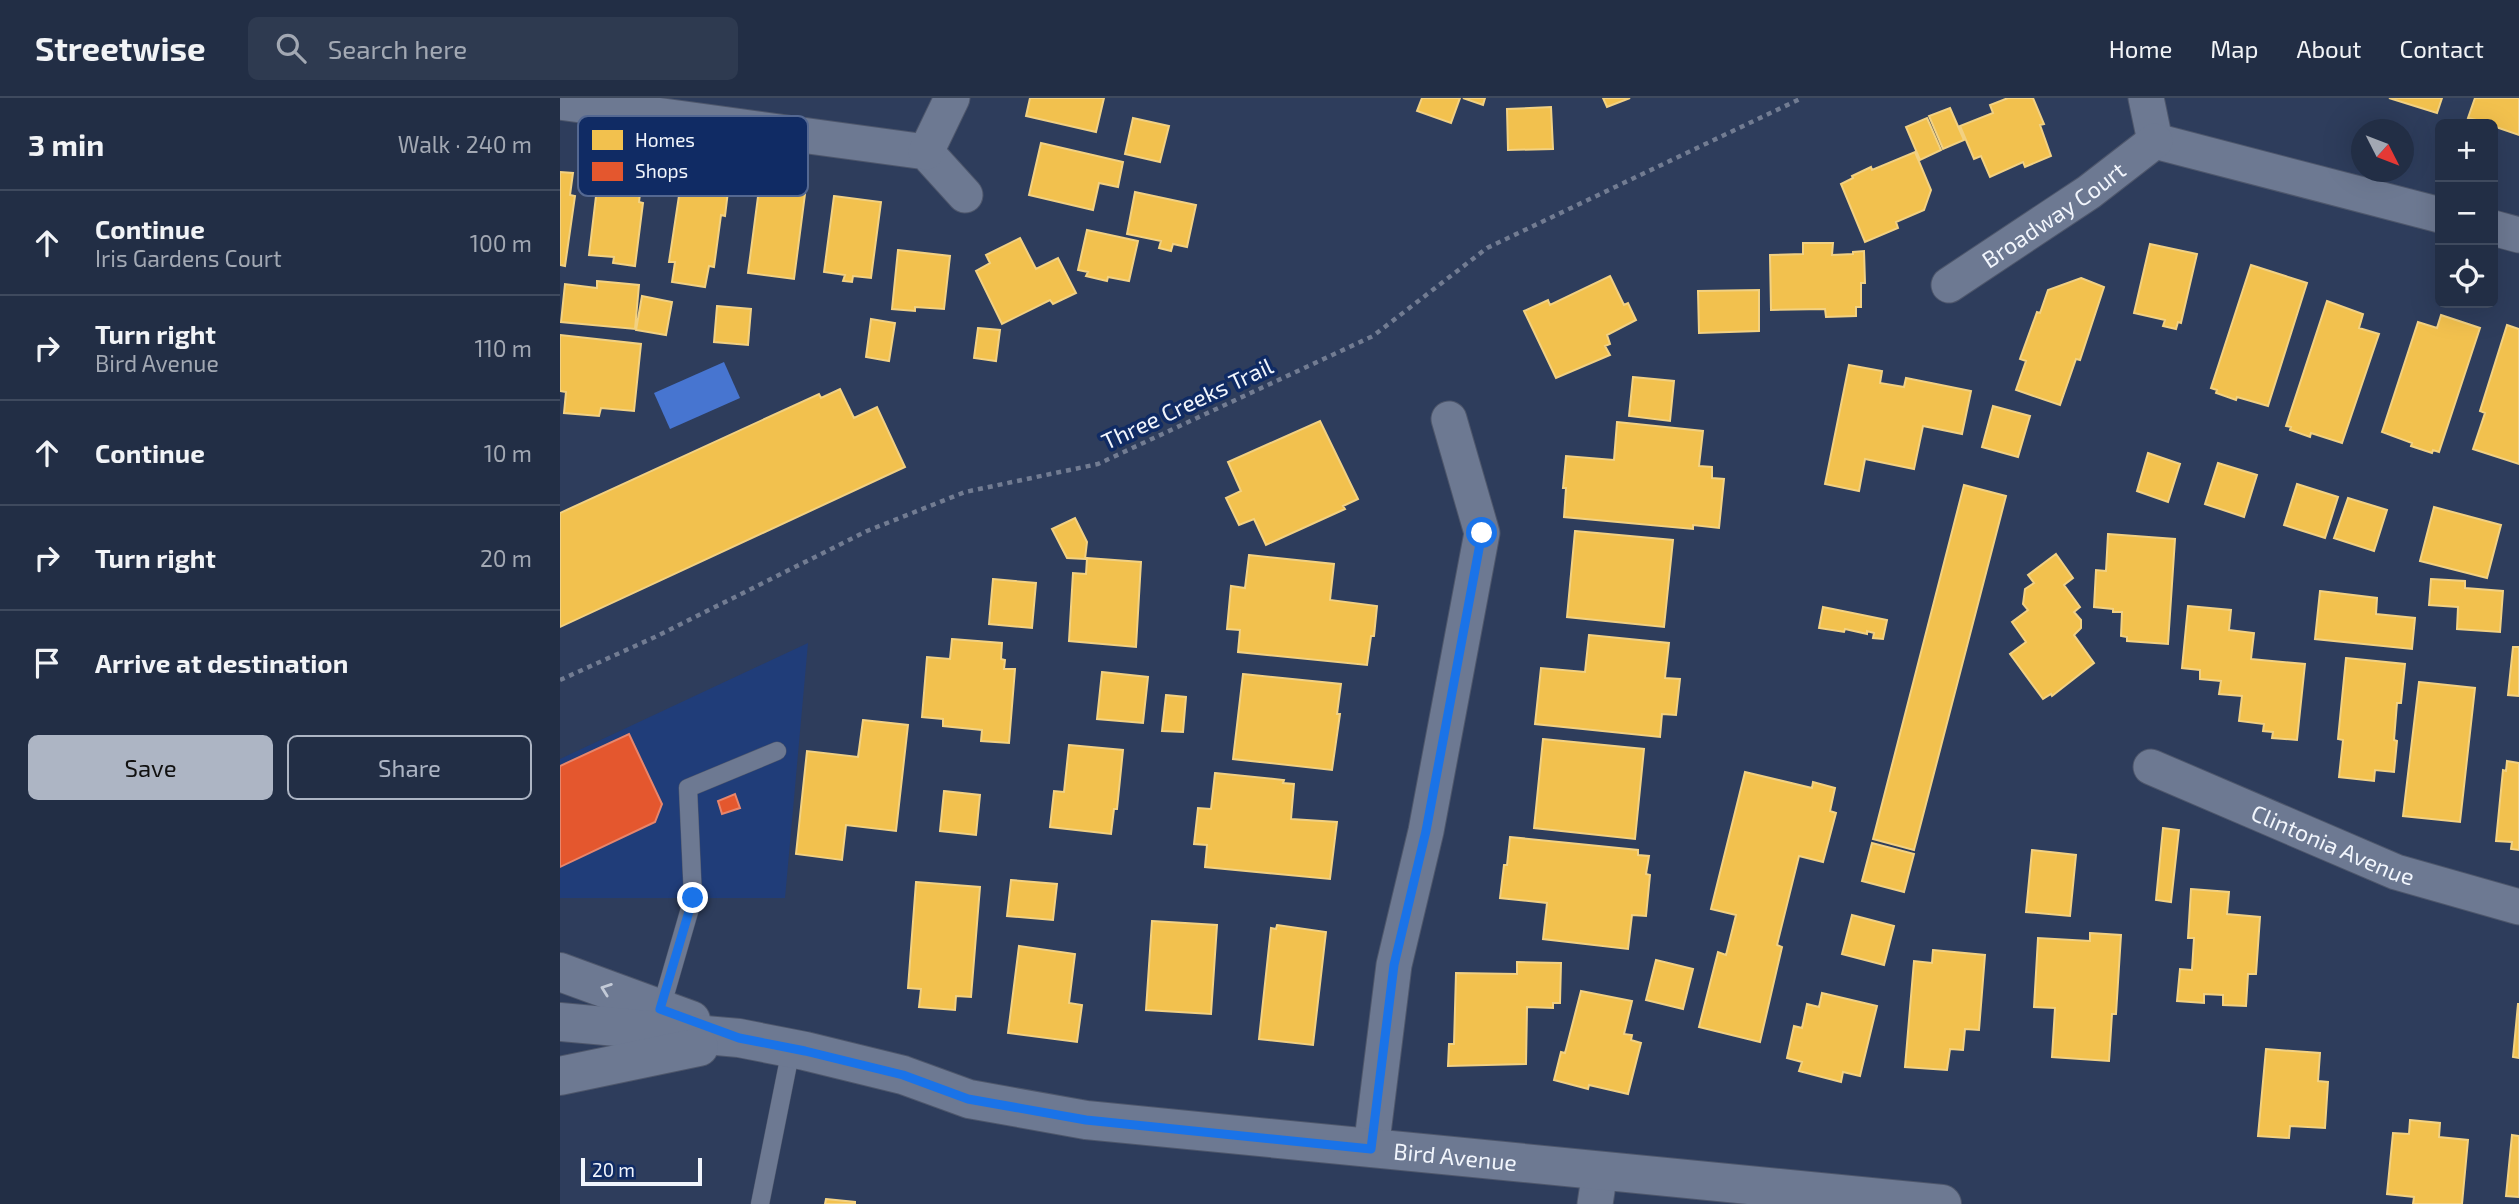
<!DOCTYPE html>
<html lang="en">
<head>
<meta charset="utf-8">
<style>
  body { margin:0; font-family:"Exo 2",sans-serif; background:#2e3a50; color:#f1f3f6 }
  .controls { position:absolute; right:21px; top:21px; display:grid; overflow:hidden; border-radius:10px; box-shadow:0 7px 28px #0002 }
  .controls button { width:63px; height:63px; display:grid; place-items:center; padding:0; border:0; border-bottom:2px solid #3f4a5e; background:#222e45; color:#f1f3f6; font:35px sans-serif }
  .compass { position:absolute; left:1791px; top:21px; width:63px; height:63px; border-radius:50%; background:#222e45; box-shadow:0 7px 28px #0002; rotate:132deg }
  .scale { position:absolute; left:21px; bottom:18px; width:121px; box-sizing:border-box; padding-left:7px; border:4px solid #f1f5fc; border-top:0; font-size:19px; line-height:24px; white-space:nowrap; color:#f1f5fc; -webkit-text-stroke:5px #102b64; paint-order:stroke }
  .stop { position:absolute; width:21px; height:21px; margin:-16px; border:5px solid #1a73e8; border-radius:50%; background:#fff }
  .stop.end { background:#1a73e8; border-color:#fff; box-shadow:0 2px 7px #0008 }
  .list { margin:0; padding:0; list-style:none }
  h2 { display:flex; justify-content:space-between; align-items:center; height:91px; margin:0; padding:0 28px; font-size:30px }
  h2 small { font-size:23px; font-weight:400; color:#a2a8b3 }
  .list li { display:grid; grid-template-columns:46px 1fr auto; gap:21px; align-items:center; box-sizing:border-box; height:105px; padding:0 28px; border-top:2px solid #3f4a5e }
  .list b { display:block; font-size:26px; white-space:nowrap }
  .list p { margin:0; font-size:23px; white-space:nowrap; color:#a2a8b3 }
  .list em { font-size:23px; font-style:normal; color:#a2a8b3 }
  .actions { display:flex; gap:14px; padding:21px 28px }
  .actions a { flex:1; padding:16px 0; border:2px solid #adb5c4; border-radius:10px; text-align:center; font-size:24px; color:#adb5c4 }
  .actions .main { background:#adb5c4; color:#111 }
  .icon { flex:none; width:38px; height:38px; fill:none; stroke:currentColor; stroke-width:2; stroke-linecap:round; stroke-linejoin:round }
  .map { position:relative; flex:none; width:1959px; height:1106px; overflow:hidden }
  header { display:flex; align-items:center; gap:42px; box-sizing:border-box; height:98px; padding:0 35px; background:#222e45; border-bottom:2px solid #3f4a5e }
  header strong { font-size:33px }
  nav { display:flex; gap:38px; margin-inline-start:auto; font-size:24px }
  .search { width:490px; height:63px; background:#2e3a50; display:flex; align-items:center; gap:18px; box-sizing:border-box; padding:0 24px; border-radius:10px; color:#a2a8b3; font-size:26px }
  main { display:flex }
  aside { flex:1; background:#222e45 }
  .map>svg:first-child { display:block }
  .built { fill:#203d79 }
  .water { fill:#4775d0 }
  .homes { fill:#f2c14e; stroke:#f2d182; stroke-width:2 }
  .shops { fill:#e4572e; stroke:#e8866c; stroke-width:2 }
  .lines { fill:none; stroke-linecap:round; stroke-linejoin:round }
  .lane-casing { stroke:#4e576c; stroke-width:19 }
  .street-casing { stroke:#4e576c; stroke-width:37 }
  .secondary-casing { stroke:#4e576c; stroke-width:40 }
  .path { stroke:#727c92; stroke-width:4.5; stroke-dasharray:5 5; stroke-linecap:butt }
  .lane { stroke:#6d7992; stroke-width:18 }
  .street { stroke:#6d7992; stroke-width:35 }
  .secondary { stroke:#6d7992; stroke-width:38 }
  .oneway { stroke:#c3cad7 }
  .route { stroke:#1a73e8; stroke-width:9 }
  .labels { text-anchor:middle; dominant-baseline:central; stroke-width:7; stroke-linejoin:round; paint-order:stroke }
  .street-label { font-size:23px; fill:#f1f5fc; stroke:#102b64 }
  .key { fill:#102b64; stroke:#546892; stroke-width:2 }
  .key-label { font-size:19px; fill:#f1f5fc }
</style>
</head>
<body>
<header>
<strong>Streetwise</strong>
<div class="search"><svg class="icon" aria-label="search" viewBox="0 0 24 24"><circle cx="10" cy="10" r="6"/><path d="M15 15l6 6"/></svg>Search here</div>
<nav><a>Home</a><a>Map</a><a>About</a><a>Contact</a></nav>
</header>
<main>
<aside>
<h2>3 min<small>Walk · 240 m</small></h2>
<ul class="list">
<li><svg class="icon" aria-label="ahead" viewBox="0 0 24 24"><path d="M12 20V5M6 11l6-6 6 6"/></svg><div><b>Continue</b><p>Iris Gardens Court</p></div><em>100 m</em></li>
<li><svg class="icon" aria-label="right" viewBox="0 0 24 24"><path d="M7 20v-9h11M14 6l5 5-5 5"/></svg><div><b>Turn right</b><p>Bird Avenue</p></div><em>110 m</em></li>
<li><svg class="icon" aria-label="ahead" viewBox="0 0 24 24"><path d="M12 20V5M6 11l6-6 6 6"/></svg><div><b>Continue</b></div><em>10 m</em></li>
<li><svg class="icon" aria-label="right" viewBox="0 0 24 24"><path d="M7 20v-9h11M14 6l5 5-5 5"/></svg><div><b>Turn right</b></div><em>20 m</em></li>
<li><svg class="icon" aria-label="arrive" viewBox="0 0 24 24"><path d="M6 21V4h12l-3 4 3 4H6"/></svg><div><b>Arrive at destination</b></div></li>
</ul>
<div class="actions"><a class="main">Save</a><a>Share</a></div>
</aside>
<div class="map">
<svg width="1959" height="1106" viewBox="0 0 1959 1106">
  <rect width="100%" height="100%" fill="#2e3d5c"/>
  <path class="built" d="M 248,545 L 225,800 L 0,800 L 0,661 Z"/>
  <path class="water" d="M 164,264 L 180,300 L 110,331 L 94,295 Z"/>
  <path class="homes" d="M 470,0 L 544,0 L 536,34 L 466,18 Z
    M 862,0 L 900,0 L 891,25 L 857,13 Z
    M 903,0 L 925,0 L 923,7 Z
    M 1043,0 L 1070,0 L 1047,9 Z
    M 1448,0 L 1473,0 L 1484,26 L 1480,27 L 1491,58 L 1465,69 L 1463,64 L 1430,79 L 1421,58 L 1414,61 L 1400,28 L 1433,15 L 1430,7 Z
    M 1829,0 L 1882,0 L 1877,15 Z
    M 1915,0 L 1959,0 L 1959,37 L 1933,28 L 1933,26 L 1908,20 Z
    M 991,9 L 993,51 L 948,52 L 947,11 Z
    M 1390,10 L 1404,42 L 1383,51 L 1369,18 Z
    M 573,20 L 609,28 L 600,64 L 565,56 Z
    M 1367,20 L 1381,52 L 1360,62 L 1346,29 Z
    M 481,45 L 563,64 L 558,89 L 539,85 L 533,112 L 469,97 Z
    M 1355,54 L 1371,92 L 1364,112 L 1336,124 L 1338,130 L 1305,144 L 1281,86 L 1293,80 L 1292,78 L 1311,69 L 1312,72 Z
    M 0,74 L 13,75 L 10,97 L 15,98 L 5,168 L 0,167 Z
    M 53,77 L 82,80 L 79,104 L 83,105 L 75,168 L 53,165 L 54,159 L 29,157 L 37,90 L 51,92 Z
    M 122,78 L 169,85 L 165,118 L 161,117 L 154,169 L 149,168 L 145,189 L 112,184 L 115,164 L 109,164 Z
    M 227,88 L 238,89 L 237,95 L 245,96 L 234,181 L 188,175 L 199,91 L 226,94 Z
    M 575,94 L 636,107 L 627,149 L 613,146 L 611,153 L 599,150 L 601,143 L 567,136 Z
    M 274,98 L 321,104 L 311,180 L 293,178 L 292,184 L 283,183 L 285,177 L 264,174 Z
    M 527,132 L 578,143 L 569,183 L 548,179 L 547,183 L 526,178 L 528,174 L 518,172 Z
    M 460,140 L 476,171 L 498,160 L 516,195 L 493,206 L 490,202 L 442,226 L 416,173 L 430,165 L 426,157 Z
    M 1243,145 L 1273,145 L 1272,157 L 1293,156 L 1293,154 L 1304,153 L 1305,185 L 1301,185 L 1301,209 L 1296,209 L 1296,218 L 1266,219 L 1265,211 L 1211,212 L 1210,157 L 1243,156 Z
    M 1590,146 L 1637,156 L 1621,225 L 1618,224 L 1616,231 L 1603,228 L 1605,222 L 1574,215 Z
    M 338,152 L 390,158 L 384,211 L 355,209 L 355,213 L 332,211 Z
    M 1691,167 L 1747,185 L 1708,308 L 1677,299 L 1676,302 L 1656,295 L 1657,292 L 1651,290 Z
    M 1050,178 L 1064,207 L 1068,205 L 1076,222 L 1047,237 L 1050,246 L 1045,248 L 1050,257 L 996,280 L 964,213 L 988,202 L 990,207 Z
    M 1521,180 L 1544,189 L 1520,262 L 1516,261 L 1500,307 L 1456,292 L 1466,263 L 1460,261 L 1477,214 L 1480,215 L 1488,192 Z
    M 37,183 L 79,187 L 75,231 L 1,224 L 5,186 L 37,190 Z
    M 1199,192 L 1199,233 L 1139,235 L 1138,193 Z
    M 82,198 L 112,204 L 106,237 L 76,232 Z
    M 1767,203 L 1803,216 L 1799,230 L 1819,236 L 1782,345 L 1751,335 L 1750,339 L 1730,332 L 1731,329 L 1726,328 Z
    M 157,208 L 191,211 L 188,247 L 154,244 Z
    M 1881,217 L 1920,230 L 1879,354 L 1873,352 L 1872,355 L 1851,348 L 1852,345 L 1822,334 L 1858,224 L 1877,230 Z
    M 311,221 L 335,225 L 329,263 L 306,259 Z
    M 1947,227 L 1959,231 L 1959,366 L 1913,351 L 1925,315 L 1920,313 Z
    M 418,230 L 440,232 L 436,263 L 414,260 Z
    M 0,237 L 81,246 L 74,313 L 41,310 L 39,318 L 4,315 L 6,294 L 0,293 Z
    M 1289,267 L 1322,273 L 1320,285 L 1344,289 L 1346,280 L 1411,293 L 1402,336 L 1363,328 L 1354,371 L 1305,361 L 1299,393 L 1265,386 Z
    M 1073,279 L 1114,283 L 1110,323 L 1069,318 Z
    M 280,291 L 294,320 L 317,309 L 345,369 L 0,529 L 0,415 L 259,296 L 261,300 Z
    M 1433,308 L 1470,318 L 1458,359 L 1422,349 Z
    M 760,323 L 798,401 L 783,408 L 785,411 L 706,447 L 694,421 L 679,427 L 666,400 L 681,393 L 668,364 Z
    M 1057,324 L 1143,333 L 1139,368 L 1152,369 L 1152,380 L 1164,381 L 1159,430 L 1133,427 L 1133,431 L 1004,419 L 1006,390 L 1003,390 L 1006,358 L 1054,362 Z
    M 1588,355 L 1620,366 L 1608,404 L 1577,393 Z
    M 1658,365 L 1697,377 L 1684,419 L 1645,406 Z
    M 1737,386 L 1778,399 L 1765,440 L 1724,427 Z
    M 1404,387 L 1446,398 L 1354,752 L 1313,741 Z
    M 1788,400 L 1827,412 L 1814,453 L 1774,440 Z
    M 1874,409 L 1941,427 L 1927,480 L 1860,463 Z
    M 515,420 L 527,444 L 525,461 L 507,460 L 492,431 Z
    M 1015,433 L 1113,442 L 1104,529 L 1007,519 Z
    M 1548,436 L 1615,441 L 1608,546 L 1567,543 L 1567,539 L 1561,538 L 1562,514 L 1553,514 L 1553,511 L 1534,509 L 1536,472 L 1546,473 Z
    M 1496,456 L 1513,480 L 1504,487 L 1520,509 L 1514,514 L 1521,522 L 1521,530 L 1514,537 L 1534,565 L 1492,598 L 1491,596 L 1483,601 L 1450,556 L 1466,544 L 1452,524 L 1468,512 L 1463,506 L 1465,491 L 1474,485 L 1468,477 Z
    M 689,457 L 774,466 L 770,502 L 817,508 L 814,538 L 811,538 L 807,567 L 678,554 L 680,532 L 667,531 L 671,488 L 685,490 Z
    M 527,460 L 581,464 L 576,549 L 509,543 L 513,475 L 526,476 Z
    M 433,481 L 476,485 L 472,530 L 429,526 Z
    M 1871,481 L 1905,483 L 1905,490 L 1943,493 L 1940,534 L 1897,531 L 1898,509 L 1869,507 Z
    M 1760,493 L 1817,500 L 1816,516 L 1855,520 L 1852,551 L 1755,541 Z
    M 1628,508 L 1671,512 L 1669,532 L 1694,535 L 1691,561 L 1745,566 L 1737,642 L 1712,640 L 1713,634 L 1703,633 L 1704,626 L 1679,623 L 1682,598 L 1659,596 L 1661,583 L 1640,581 L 1640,572 L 1622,570 Z
    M 1263,509 L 1327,522 L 1323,541 L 1313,540 L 1314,535 L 1307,533 L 1307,536 L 1285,531 L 1284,534 L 1259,530 Z
    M 1029,537 L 1109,545 L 1105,580 L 1120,581 L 1116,617 L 1102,616 L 1100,639 L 975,626 L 981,570 L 1025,574 Z
    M 392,541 L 442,545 L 441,561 L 445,562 L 444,571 L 455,571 L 449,645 L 421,643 L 422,632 L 383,628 L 383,621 L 362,619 L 367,559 L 390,561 Z
    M 1953,549 L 1959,549 L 1959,598 L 1948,597 Z
    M 1786,560 L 1845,566 L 1841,605 L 1837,605 L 1834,642 L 1837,643 L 1834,674 L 1815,672 L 1814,683 L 1779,679 L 1783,642 L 1778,641 Z
    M 542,574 L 588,579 L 583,625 L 537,621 Z
    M 683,576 L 781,586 L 777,616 L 780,616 L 772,672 L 673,661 Z
    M 1859,584 L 1915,590 L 1900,724 L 1843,718 Z
    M 606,597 L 626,599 L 623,634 L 602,633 Z
    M 303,622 L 348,627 L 336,733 L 286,727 L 282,762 L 236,756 L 247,653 L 298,659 Z
    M 983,641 L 1084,651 L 1075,741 L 974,730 Z
    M 509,647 L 563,652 L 557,711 L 554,711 L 551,736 L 490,729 L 494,693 L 504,694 Z
    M 1947,663 L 1959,665 L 1959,752 L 1951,751 L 1952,744 L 1936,743 L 1943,672 L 1946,673 Z
    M 1185,674 L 1252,690 L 1253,684 L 1275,690 L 1270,713 L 1276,715 L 1263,764 L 1239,758 L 1217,847 L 1222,849 L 1200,944 L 1139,929 L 1158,854 L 1166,857 L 1176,817 L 1151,811 Z
    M 655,675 L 724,682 L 723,685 L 734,686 L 731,721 L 777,724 L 770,781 L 645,769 L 647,747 L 634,746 L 638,710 L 651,711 Z
    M 384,693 L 420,697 L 416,737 L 380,733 Z
    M 1603,730 L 1619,732 L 1611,804 L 1596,802 Z
    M 950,739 L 1078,752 L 1078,757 L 1089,758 L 1086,776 L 1090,777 L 1086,818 L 1072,817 L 1068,851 L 983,841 L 987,805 L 940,800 L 944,767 L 947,767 Z
    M 1312,745 L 1354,756 L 1344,794 L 1302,783 Z
    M 1472,752 L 1516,757 L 1510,818 L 1466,814 Z
    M 451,782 L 497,786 L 493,822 L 447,818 Z
    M 356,784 L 420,789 L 411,899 L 396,898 L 395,912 L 359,909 L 361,891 L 348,890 Z
    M 1631,791 L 1669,794 L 1667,816 L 1700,819 L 1696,876 L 1688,876 L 1686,908 L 1663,907 L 1663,897 L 1644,896 L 1644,905 L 1617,903 L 1620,871 L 1632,872 L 1634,840 L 1628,840 Z
    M 1292,817 L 1334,828 L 1324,867 L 1282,856 Z
    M 592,823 L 657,827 L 651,916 L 586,912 Z
    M 717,827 L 766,834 L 753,947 L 699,941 L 711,830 L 716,831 Z
    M 1530,835 L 1561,837 L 1556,916 L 1552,916 L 1549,963 L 1492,959 L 1495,910 L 1474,909 L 1478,840 L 1530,843 Z
    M 459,848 L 515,856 L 509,905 L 522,907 L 517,944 L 448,935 Z
    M 1373,852 L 1425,857 L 1419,932 L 1405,931 L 1403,952 L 1390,951 L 1387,972 L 1345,969 L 1354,863 L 1372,865 Z
    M 1096,862 L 1133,871 L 1123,911 L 1086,902 Z
    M 957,864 L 1001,865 L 1000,905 L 993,905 L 993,910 L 967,909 L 966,966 L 888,968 L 889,946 L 894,946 L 896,875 L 957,876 Z
    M 1021,893 L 1072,903 L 1064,936 L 1072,937 L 1071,942 L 1081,945 L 1068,996 L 1029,987 L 1028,991 L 994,982 L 1001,954 L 1005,955 Z
    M 1262,895 L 1317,908 L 1300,978 L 1283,974 L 1281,984 L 1239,973 L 1242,964 L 1227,960 L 1234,928 L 1242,930 L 1247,906 L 1259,909 Z
    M 1958,906 L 1959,906 L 1959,960 L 1953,959 Z
    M 1706,951 L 1760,955 L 1758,983 L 1768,984 L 1765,1030 L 1730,1028 L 1729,1040 L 1698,1038 Z
    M 1850,1022 L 1880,1025 L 1879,1039 L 1908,1042 L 1902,1106 L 1853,1106 L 1854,1099 L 1827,1096 L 1833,1035 L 1849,1036 Z
    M 1952,1037 L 1959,1038 L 1959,1099 L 1946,1098 Z
    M 266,1101 L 295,1104 L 295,1106 L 265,1106 Z"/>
  <path class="shops" d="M 69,636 L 102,706 L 95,724 L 0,769 L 0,668 Z
    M 175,696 L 180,710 L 162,716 L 158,703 Z"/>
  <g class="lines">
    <g class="lane-casing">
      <path id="lane" d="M 100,914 L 133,800 L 128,690 L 217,653
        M 200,1106 L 231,951"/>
    </g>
    <g class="street-casing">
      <g id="street">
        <path d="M 1586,0 L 1595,43 L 1880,117"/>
        <path d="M 0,4 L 366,54 L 405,97"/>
        <path d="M 366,54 L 392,0"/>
        <path d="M 1933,130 L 1959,137"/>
        <path id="s1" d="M 1389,187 L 1529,94 L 1595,43"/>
        <path id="s2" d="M 1591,669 L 1836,774 L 1959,809"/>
        <path d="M 811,1051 L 834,867 L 866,733 L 922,435 L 889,321"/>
        <path d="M 1035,1106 L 1040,1073"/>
      </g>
    </g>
    <g class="secondary-casing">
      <g id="secondary">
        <path d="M 0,874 L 131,922"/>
        <path id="s3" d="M 0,924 L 179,940 L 245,953 L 343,977 L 409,1001 L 526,1022 L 1382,1106"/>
        <path d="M 0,978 L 139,949"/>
      </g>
    </g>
    <path class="path" d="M 0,582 L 95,539 L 307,433 L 405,394 L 538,366 L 813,238 L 927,150 L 1242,0"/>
    <use href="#lane" class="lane"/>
    <use href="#street" class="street"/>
    <use href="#secondary" class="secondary"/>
  </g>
  <defs><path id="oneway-chevron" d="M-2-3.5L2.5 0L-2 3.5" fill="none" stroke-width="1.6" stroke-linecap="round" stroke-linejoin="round" transform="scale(1.75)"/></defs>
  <use class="oneway" href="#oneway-chevron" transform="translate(46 891) rotate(-160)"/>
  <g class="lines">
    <path class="route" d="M 133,800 L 100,911 L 179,940 L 245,953 L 343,977 L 408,1001 L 526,1022 L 811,1051 L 834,867 L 866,733 L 922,435"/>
  </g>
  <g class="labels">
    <g class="street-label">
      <text stroke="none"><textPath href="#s1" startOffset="126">Broadway Court</textPath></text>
      <text transform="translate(627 305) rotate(-25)">Three Creeks Trail</text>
      <text stroke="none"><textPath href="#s2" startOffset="198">Clintonia Avenue</textPath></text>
      <text stroke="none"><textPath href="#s3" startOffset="908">Bird Avenue</textPath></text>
    </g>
  </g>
  <rect x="18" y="18" width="230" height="80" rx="10" class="key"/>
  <rect x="32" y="32" width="31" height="20" fill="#f2c14e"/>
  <rect x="32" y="64" width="31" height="19" fill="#e4572e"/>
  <g class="key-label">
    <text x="75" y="49">Homes</text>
    <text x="75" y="80">Shops</text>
  </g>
</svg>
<div class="controls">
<button>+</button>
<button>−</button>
<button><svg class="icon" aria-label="locate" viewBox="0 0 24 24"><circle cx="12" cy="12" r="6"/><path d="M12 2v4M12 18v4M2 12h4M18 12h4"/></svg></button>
</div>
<svg class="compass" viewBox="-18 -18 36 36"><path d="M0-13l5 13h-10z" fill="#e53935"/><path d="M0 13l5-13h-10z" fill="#a2a8b3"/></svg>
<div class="scale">20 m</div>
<div class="stop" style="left:922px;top:435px"></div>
<div class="stop end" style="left:133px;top:800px"></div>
</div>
</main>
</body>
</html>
